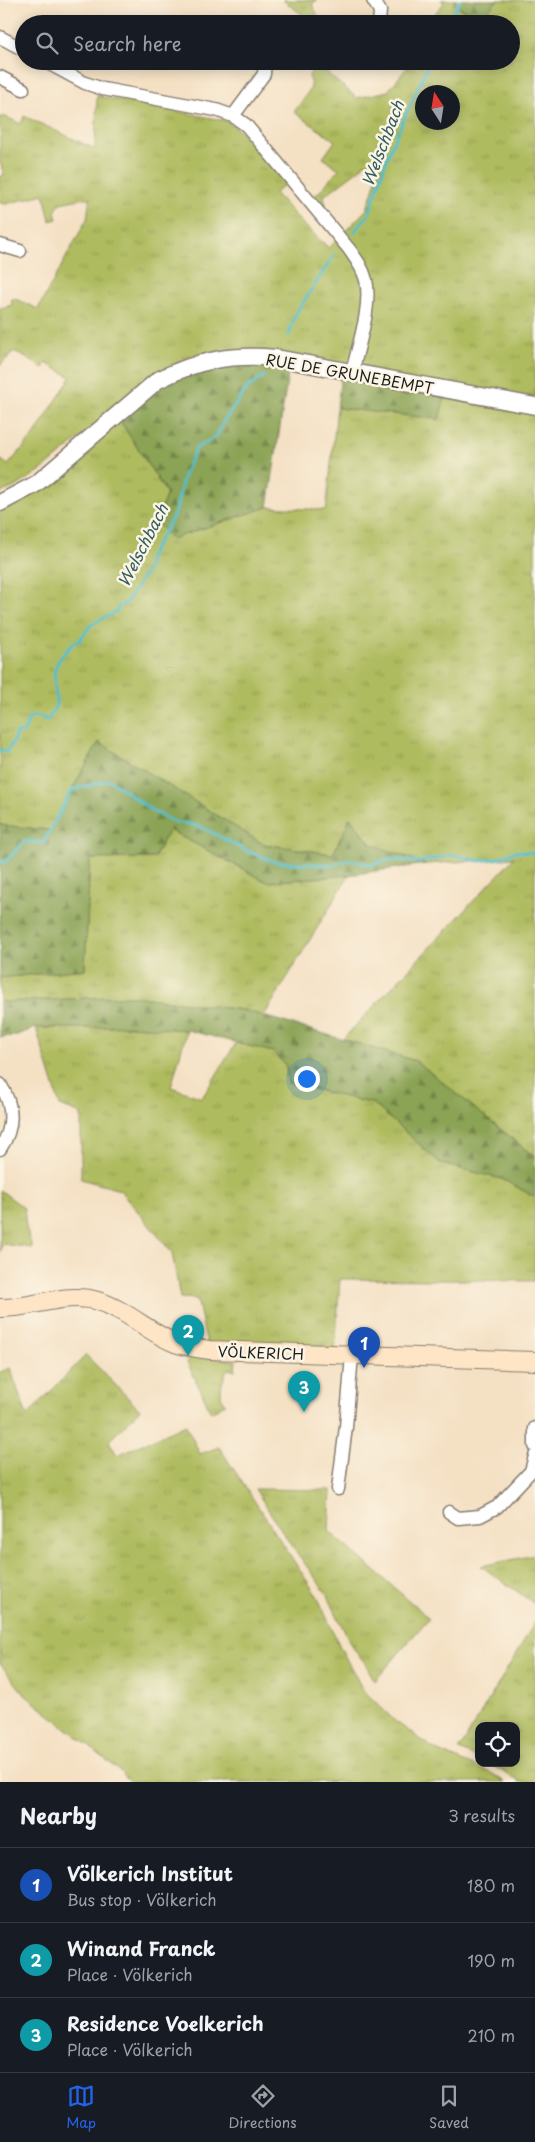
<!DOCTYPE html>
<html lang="en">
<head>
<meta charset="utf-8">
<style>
  body { margin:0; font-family:"Playpen Sans",sans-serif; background:#20242c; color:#f1f3f6 }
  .controls { position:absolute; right:15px; bottom:15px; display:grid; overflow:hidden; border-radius:10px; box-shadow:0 2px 12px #0003 }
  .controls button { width:45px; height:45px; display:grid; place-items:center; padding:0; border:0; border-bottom:1px solid #363941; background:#171b24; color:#f1f3f6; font:25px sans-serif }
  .compass { position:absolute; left:415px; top:85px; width:45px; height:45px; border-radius:50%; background:#171b24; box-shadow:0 2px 12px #0003; rotate:348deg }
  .you { position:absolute; left:306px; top:1078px; width:18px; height:18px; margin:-12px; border:4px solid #fff; border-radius:50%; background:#1a73e8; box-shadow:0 0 0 8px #1a73e833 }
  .badge { display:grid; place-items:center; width:32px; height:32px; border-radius:50%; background:#2563eb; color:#fff; font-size:16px; font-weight:700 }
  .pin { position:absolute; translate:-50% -41px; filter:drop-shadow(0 1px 2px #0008) }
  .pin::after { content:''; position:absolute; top:26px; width:18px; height:15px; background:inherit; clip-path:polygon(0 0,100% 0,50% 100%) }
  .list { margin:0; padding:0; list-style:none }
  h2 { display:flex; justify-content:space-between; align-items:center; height:65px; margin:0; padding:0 20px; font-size:21px }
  h2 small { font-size:16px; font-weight:400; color:#9ea1a6 }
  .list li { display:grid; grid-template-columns:32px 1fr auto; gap:15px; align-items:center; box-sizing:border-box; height:75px; padding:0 20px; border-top:1px solid #363941 }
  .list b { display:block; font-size:19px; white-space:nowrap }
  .list p { margin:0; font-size:16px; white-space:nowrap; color:#9ea1a6 }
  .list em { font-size:16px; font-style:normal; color:#9ea1a6 }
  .icon { flex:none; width:28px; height:28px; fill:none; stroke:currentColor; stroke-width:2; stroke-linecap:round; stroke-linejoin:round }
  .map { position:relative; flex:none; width:535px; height:1782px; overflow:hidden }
  .search { position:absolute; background:#171b24; box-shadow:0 2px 12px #0003; left:15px; right:15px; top:15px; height:55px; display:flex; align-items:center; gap:12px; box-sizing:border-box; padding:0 18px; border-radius:28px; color:#9ea1a6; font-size:19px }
  .sheet { height:290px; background:#171b24 }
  nav { display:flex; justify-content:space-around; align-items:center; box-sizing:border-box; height:70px; border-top:1px solid #363941; background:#171b24; font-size:14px; color:#9ea1a6 }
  nav a { display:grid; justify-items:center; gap:2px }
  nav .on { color:#2563eb }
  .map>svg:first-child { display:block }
  .grass { fill:url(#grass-tufts); stroke:#666c3d; fill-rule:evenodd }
  .forest { fill:url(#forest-firs); stroke:#546038 }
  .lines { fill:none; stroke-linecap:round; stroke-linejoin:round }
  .stream { stroke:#51bec9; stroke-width:3 }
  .minor-casing { stroke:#887e70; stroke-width:15 }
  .tertiary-casing { stroke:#887e70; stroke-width:19 }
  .secondary-casing { stroke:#887e70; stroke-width:20 }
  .minor { stroke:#fff; stroke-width:12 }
  .tertiary { stroke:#fff; stroke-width:16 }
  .secondary { stroke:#fde5c5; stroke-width:18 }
  .labels { text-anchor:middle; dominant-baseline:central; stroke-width:5; stroke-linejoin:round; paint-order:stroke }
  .street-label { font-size:15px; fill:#1c1c1c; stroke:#fcf5e5 }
  .water-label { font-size:16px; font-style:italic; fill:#315d61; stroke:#fcf5e5 }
</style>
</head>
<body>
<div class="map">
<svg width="535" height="1782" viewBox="0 0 535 1782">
  <defs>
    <pattern id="grass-tufts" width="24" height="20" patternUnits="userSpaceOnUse" patternTransform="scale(1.25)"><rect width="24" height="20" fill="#afbb5e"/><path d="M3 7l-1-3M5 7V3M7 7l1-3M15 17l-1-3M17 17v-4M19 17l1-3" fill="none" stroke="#96a051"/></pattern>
    <pattern id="forest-firs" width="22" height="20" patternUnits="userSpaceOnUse" patternTransform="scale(1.25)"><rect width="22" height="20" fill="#8ba355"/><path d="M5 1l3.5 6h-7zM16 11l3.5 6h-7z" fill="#718446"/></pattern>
  </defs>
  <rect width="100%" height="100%" fill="#fcf5e5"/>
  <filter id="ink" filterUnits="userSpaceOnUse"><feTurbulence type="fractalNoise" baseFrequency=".02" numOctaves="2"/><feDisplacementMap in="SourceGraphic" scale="10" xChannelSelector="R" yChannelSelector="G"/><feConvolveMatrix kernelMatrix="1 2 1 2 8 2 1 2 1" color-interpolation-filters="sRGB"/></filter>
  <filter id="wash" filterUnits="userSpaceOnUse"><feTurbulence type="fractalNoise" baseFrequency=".0096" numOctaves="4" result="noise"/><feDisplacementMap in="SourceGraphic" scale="20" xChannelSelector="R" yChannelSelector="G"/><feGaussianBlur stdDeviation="1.12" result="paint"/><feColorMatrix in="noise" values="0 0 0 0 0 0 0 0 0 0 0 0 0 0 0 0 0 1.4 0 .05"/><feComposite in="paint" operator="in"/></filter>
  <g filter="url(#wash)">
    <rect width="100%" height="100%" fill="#f4e0c3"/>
    <path class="grass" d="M 283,0 L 317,0 L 312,4 L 322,24 L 314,24 L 311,18 L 304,16 Z
      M 441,0 L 455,0 L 454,4 L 463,10 L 486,14 L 497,0 L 535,0 L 535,1157 L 416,1061 L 343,1039 L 514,858 L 426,864 L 371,844 L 350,818 L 333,854 L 263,844 L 99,742 L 49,830 L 0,825 L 0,509 L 119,419 L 167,494 L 156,522 L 171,539 L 268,507 L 326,510 L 337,408 L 439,419 L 445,397 L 231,350 L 199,354 L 165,368 L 44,468 L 17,486 L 0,493 L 0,459 L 8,465 L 35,434 L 71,377 L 46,363 L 43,368 L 14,351 L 0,366 L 0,308 L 12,305 L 11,299 L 16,299 L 38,309 L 87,219 L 90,197 L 60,203 L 55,212 L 57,219 L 50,221 L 44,194 L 6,204 L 0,203 L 0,177 L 4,175 L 0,162 L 0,117 L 6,117 L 21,124 L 24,116 L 95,149 L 97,96 L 227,121 L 249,138 L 286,183 L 275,193 L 302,223 L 329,248 L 367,209 L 380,167 L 364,163 L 361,168 L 324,196 L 326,204 L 322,211 L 310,198 L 319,192 L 339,169 L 323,158 L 335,141 L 294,112 L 311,88 L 309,75 L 319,61 L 327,61 L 326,65 L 327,73 L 357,98 L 388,91 L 412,61 L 511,61 L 511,24 L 426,24 L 444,3 ZM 422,92 L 452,92 L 452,122 L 422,122 Z
      M 169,830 L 267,882 L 349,875 L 264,1016 L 243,1010 L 132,996 L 0,1002 L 0,978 L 85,969 L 90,859 L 154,858 Z
      M 129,1026 L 187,1030 L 171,1087 L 202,1098 L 236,1043 L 273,1052 L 286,1066 L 288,1083 L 374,1104 L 441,1164 L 502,1179 L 535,1197 L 535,1281 L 340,1279 L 335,1350 L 207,1344 L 197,1299 L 180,1298 L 172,1253 L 120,1190 L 81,1179 L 81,1114 L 60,1106 L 36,1028 L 88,1028 Z
      M 0,1190 L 24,1208 L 26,1227 L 32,1248 L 2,1244 L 0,1252 Z
      M 86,1355 L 140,1410 L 109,1441 L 117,1455 L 186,1425 L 200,1454 L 219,1447 L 317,1596 L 340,1647 L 363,1690 L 396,1722 L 436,1750 L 493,1774 L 505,1782 L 131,1782 L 120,1771 L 25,1695 L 0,1664 L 0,1372 L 10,1368 L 27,1416 Z
      M 198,1355 L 236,1361 L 235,1371 L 227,1369 C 223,1381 217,1393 225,1404 L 211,1412 L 187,1362 L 193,1356 Z
      M 255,1489 L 331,1490 L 329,1531 L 429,1618 L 375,1681 L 364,1662 L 351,1645 L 327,1594 L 289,1542 Z
      M 535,1555 L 535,1604 L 481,1566 Z
      M 535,1622 L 535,1782 L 520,1782 L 488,1763 L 516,1763 L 516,1726 L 479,1726 L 479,1759 L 459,1750 Z"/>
    <path class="forest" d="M 455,0 L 497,0 L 486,14 C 473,15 464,11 454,4 Z
      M 224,362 L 289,367 L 268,507 L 171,539 L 156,522 L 167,493 L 119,419 L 175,377 Z
      M 341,375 L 445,397 L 439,419 L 337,408 Z
      M 99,742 L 263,844 L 333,854 L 350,818 L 371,844 L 426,864 L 349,875 L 267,882 L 169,830 L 154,858 L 90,859 L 85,969 L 0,978 L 0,825 L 49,830 Z
      M 132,996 L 243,1010 L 416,1061 L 535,1157 L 535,1197 L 502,1179 L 441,1164 L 374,1104 L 288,1083 L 286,1066 L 273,1052 L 187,1030 L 129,1026 L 88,1028 L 36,1028 L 14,1036 L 0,1037 L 0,1002 Z"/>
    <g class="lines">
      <path class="stream" d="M 448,24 L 460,0
        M 354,232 L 369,214 L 389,152 L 430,61
        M 289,335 L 295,315 L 334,255
        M 0,750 L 6,752 L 13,743 L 16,733 L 24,732 L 29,718 L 36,716 L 47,720 C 66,701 49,687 56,666 C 59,658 69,647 76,641 L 79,641 L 91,625 L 117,611 L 118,607 L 127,602 L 148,569 L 149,558 L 175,513 L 184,475 L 196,448 L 216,437 L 223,423 L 248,387 L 264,376
        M 0,861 L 5,862 L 25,841 L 43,843 L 72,790 L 110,780 L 154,812 L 177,823 L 186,823 L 203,828 L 249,852 L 276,862 L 330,865 L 350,860 L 371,865 L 390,859 L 419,862 L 453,855 L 479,861 L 496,859 L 516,851 L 535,853"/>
    </g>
  </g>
  <g filter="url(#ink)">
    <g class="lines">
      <g class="minor-casing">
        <path id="minor" d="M 373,0 L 380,11 L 379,24
          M 0,37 L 24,50
          M 44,61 L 85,83 L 103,89 L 216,110 L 233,116 L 246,125 L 349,249 C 356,259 363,268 366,280 C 372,307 358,346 352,373
          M 0,77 L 23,89
          M 233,116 L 264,74 L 265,61
          M 0,245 L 20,251
          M 0,1084 C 14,1106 14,1128 0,1149
          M 535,1428 L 535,1446
          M 338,1489 L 346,1427 L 352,1355
          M 449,1512 L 458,1518 L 480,1516 L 497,1507 L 531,1471 L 535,1456"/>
      </g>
      <g class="tertiary-casing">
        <path id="tertiary" d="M 0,503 L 36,484 L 158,380 C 198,360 231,354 276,358 L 535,406"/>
      </g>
      <g class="secondary-casing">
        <path id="secondary" d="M 0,1308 C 32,1309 66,1291 98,1301 C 127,1310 148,1332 175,1343 C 186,1347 198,1348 209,1350 L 535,1361"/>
      </g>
      <use href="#minor" class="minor"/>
      <use href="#tertiary" class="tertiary"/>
      <use href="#secondary" class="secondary"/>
    </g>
  </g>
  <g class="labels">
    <g class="street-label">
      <text transform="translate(350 373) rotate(10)">RUE DE GRUNEBEMPT</text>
      <text transform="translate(261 1352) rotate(2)">VÖLKERICH</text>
    </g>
    <g class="water-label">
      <text transform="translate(382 143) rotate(-69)">Welschbach</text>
      <text transform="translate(142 545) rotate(-63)">Welschbach</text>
    </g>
  </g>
</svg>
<div class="controls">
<button><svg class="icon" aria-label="locate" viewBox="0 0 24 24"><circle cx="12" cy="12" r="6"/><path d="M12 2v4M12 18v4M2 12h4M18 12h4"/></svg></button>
</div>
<svg class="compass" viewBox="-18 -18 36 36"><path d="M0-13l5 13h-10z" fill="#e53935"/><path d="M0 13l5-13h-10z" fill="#9ea1a6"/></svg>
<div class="you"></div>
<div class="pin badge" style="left:364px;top:1368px;background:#1a4fb4">1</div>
<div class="pin badge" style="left:188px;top:1356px;background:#0f9aa8">2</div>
<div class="pin badge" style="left:304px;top:1412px;background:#0f9aa8">3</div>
<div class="search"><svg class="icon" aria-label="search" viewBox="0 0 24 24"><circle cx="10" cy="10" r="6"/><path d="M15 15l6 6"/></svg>Search here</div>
</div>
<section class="sheet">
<h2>Nearby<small>3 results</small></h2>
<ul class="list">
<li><span class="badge" style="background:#1a4fb4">1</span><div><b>Völkerich Institut</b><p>Bus stop · Völkerich</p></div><em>180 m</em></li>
<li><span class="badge" style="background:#0f9aa8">2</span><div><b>Winand Franck</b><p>Place · Völkerich</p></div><em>190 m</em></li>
<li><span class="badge" style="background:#0f9aa8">3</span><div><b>Residence Voelkerich</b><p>Place · Völkerich</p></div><em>210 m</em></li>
</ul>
</section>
<nav>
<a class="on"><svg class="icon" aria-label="map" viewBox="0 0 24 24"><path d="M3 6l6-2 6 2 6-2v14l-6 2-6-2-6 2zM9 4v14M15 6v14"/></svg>Map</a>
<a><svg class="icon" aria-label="directions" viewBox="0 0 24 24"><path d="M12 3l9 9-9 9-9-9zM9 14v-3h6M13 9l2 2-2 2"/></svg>Directions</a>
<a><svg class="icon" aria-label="saved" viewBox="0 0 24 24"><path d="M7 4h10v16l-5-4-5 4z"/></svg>Saved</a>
</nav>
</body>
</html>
